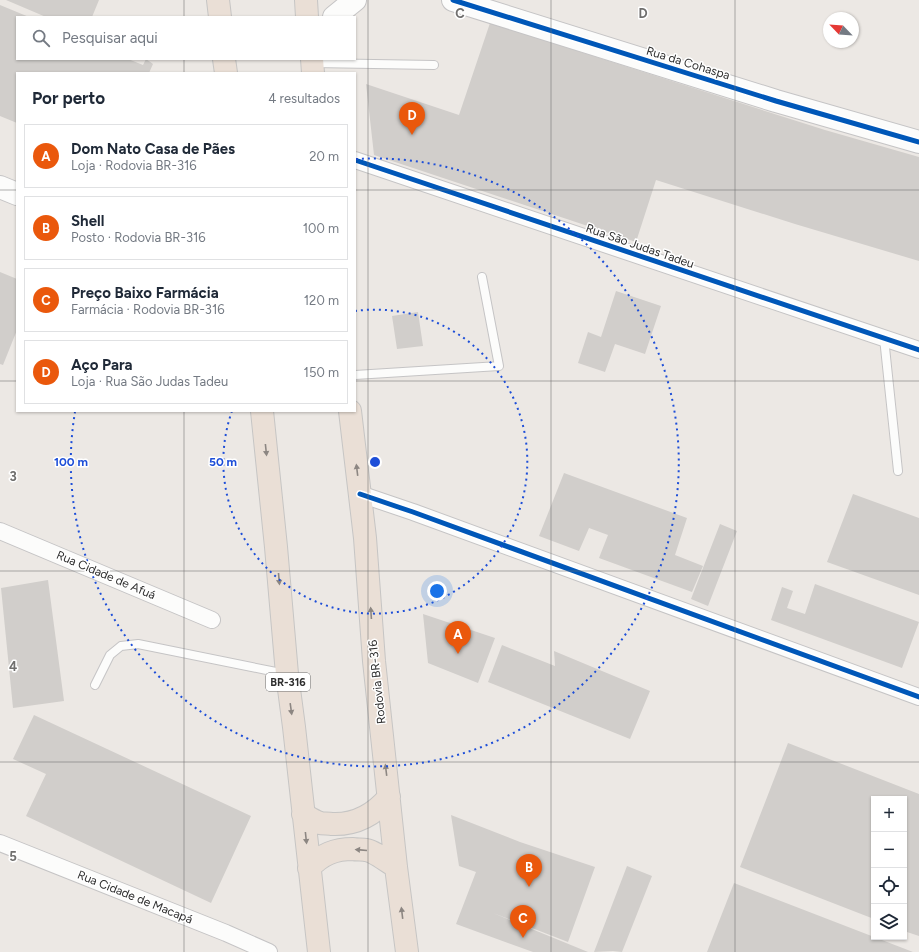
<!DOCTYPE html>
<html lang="pt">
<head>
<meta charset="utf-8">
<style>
  body { margin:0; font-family:Figtree,sans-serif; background:#f6f6f7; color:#1f2937 }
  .controls { position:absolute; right:12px; bottom:12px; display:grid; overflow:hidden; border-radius:0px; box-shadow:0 1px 3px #0004 }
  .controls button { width:36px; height:36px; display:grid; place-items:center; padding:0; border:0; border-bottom:1px solid #e0e1e3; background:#fff; color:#1f2937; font:20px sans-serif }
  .compass { position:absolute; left:823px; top:12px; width:36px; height:36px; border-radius:50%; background:#fff; box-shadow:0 1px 3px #0004; rotate:295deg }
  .you { position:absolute; left:437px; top:591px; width:14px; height:14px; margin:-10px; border:3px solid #fff; border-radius:50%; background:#1a73e8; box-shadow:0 0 0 6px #1a73e833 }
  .badge { display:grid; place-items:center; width:26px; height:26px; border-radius:50%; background:#ea580c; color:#fff; font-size:13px; font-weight:700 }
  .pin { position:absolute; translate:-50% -33px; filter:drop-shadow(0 1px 2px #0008) }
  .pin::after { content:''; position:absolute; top:21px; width:14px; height:12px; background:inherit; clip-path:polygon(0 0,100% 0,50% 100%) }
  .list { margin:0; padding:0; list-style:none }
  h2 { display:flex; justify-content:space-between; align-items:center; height:52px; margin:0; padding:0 16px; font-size:17px }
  h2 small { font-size:13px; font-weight:400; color:#747a83 }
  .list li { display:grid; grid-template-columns:26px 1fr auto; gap:12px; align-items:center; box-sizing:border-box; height:64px; margin:0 8px 8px; padding:0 8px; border:1px solid #e0e1e3; border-radius:0px }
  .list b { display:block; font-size:15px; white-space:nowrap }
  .list p { margin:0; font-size:13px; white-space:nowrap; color:#747a83 }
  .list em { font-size:13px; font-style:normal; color:#747a83 }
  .icon { flex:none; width:22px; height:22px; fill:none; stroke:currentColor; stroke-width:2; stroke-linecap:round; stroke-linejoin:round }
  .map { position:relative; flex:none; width:919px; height:952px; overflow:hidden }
  .search { position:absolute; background:#fff; box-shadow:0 1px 3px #0004; left:16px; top:16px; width:340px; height:44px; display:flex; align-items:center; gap:10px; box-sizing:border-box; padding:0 14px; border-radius:0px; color:#747a83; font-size:15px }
  .panel { position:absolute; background:#fff; box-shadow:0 1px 3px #0004; left:16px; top:72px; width:340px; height:340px; border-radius:0px }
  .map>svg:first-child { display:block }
  .building { fill:#d1cecb }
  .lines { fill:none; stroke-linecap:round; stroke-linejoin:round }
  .lane-casing { stroke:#c5c4c5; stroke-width:10 }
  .street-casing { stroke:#c5c4c5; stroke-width:18 }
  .secondary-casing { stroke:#c5c4c5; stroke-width:24 }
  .highway-casing { stroke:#c6c5c4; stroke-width:24 }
  .lane { stroke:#fcfcfb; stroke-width:8 }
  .street { stroke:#fcfcfb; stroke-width:16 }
  .secondary { stroke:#fcfcfb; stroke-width:22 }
  .highway { stroke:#eadfd6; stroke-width:22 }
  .cycleway-casing { stroke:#fff; stroke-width:8 }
  .cycleway { stroke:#0057b8; stroke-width:5 }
  .oneway { fill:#8c8682 }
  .grid { fill:none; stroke:#706f6e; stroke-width:1; stroke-opacity:0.55 }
  .ring { fill:none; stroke:#1d4ed8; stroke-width:2; stroke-dasharray:2 4 }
  .labels { text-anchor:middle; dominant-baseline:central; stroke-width:3; stroke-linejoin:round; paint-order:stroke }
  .shield { fill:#fff; stroke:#6d6d6d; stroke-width:1 }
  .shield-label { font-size:11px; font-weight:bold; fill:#2e2e2e }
  .street-label { font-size:12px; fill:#2e2e2e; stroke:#fff }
  .grid-label { font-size:13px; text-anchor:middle; font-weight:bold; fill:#706f6e; stroke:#fff; stroke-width:3; stroke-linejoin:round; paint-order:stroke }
  .centre { fill:#1d4ed8; stroke:#fff; stroke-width:2 }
  .ring-label { font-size:12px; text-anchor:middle; font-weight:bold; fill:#1d4ed8; stroke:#fff; stroke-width:3; stroke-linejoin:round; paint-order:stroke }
</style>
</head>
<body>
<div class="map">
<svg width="919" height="952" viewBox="0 0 919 952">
  <rect width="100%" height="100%" fill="#ece8e4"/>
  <path class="building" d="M 6,0 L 99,0 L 92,17 L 46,17 Z
    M 0,5 L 29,17 L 17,17 L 17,59 L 128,59 L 143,65 L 146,59 L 153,64 L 149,73 L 17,73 L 17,123 L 0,116 Z
    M 490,23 L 825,130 L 919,157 L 919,261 L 795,224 L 656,180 L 636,242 L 374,155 L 366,84 L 459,115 Z
    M 0,272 L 17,279 L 17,330 L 3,365 L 0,364 Z
    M 616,291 L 661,306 L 645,354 L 615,344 L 605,372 L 578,363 L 588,332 L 601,337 Z
    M 418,312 L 423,346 L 397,349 L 392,316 Z
    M 564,473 L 687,518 L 675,555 L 703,566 L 692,592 L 599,558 L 608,535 L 589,528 L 579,551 L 539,536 Z
    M 853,494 L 919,518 L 919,595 L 827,562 Z
    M 720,524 L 737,531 L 708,606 L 691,599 Z
    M 48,580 L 64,701 L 13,708 L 1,588 Z
    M 815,584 L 919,622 L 902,668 L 771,620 L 782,587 L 793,591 L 787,608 L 805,614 Z
    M 423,614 L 495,638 L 478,683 L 428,663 Z
    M 502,645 L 555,666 L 554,651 L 650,691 L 630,739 L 488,682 Z
    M 34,715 L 251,816 L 211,903 L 26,816 L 46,774 L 13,759 Z
    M 788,743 L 919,794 L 919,936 L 904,931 L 904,799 L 874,799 L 874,919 L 740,867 Z
    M 451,815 L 520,842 L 595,867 L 568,942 L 493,913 L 588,952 L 533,952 L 456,924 L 476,872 L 459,866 Z
    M 627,866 L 652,876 L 622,952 L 613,951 L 594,952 Z
    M 734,883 L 913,952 L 707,952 Z"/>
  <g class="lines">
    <g class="lane-casing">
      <path id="lane" d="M 313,63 L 434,65
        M 884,338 L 898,471
        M 355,375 L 499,366 L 482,277
        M 95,685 L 110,655 L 121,646 L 138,644 L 286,674"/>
    </g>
    <g class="street-casing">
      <path id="street" d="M 355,160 L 919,350
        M 360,494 L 413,512 L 919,697
        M 0,531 L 212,620
        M 0,843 L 226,933 L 269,952"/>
    </g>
    <g class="secondary-casing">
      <path id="secondary" d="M 453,0 L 776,101 L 919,142
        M 334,17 L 355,0
        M 0,187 L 17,194"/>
    </g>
    <g class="highway-casing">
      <path id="highway" d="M 218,0 L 220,17
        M 306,0 L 307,17
        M 224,59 L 226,73
        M 312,59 L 313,73
        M 262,411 L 276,547 L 287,674 L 294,727 L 319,952
        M 350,411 L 365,538 L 374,661 L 396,867 L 407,952
        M 303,814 C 308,817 314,821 320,823 C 323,824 328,823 332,824 C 356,825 374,815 389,797
        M 309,868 C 322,854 335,849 353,849 C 357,850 362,849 366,850 C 374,851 388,862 396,867"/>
    </g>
    <use href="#lane" class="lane"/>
    <use href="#street" class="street"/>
    <use href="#secondary" class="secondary"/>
    <use href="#highway" class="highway"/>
    <g class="cycleway-casing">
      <path id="cycleway" d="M 453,0 L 776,101 L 919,142
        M 355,160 L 919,350
        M 360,494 L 413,512 L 919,697"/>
    </g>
    <use href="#cycleway" class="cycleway"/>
  </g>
  <defs><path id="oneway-solid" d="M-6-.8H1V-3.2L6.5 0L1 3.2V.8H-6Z"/></defs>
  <g class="oneway">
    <use href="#oneway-solid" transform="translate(266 450) rotate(84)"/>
    <use href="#oneway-solid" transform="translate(357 470) rotate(-97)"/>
    <use href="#oneway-solid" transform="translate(279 579) rotate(85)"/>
    <use href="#oneway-solid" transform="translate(371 613) rotate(-94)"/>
    <use href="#oneway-solid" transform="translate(291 709) rotate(82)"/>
    <use href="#oneway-solid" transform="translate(386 770) rotate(-97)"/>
    <use href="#oneway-solid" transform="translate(306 838) rotate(84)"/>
    <use href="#oneway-solid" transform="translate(361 850) rotate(-175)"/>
    <use href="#oneway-solid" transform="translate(402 913) rotate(-97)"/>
  </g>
  <path class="grid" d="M 184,0 L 184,17M 368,0 L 368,952M 551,0 L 551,952M 735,0 L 735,952M 184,59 L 184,73M 0,190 L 17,190M 355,190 L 919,190M 0,381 L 17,381M 355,381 L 919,381M 184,411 L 184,952M 0,571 L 919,571M 0,762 L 919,762"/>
  <g class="ring">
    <path d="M355 311A152 152 0 1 1 232 411"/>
    <path d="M356 159A304 304 0 1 1 75 412"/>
  </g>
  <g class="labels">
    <rect class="shield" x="266" y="673" width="44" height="18" rx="3"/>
    <g class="shield-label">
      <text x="288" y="682">BR-316</text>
    </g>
    <g class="street-label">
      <text transform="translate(688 63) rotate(17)">Rua da Cohaspa</text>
      <text transform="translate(640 246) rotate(19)">Rua São Judas Tadeu</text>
      <text transform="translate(106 575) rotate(23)">Rua Cidade de Afuá</text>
      <text transform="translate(377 682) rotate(-96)">Rodovia BR-316</text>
      <text transform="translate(135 897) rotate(22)">Rua Cidade de Macapá</text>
    </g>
  </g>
  <g class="grid-label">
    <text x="460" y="18">C</text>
    <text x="643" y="18">D</text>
    <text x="13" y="481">3</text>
    <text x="13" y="671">4</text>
    <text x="13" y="861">5</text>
  </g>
  <circle cx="375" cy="462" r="6" class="centre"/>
  <g class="ring-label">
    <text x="223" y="466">50 m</text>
    <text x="71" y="466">100 m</text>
  </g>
</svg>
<div class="controls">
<button>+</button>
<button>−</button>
<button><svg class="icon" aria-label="locate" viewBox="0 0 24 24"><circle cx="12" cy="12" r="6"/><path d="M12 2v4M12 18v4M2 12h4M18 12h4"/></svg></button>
<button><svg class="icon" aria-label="layers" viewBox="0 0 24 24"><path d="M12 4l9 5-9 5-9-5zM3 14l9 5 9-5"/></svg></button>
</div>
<svg class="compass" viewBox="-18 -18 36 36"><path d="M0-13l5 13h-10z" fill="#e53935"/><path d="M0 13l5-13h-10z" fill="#747a83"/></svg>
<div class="you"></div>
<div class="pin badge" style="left:458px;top:654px">A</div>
<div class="pin badge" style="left:529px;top:887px">B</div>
<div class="pin badge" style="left:523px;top:938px">C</div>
<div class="pin badge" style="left:412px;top:135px">D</div>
<div class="search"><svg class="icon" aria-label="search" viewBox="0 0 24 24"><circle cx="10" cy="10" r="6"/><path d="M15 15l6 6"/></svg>Pesquisar aqui</div>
<section class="panel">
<h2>Por perto<small>4 resultados</small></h2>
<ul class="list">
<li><span class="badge">A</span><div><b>Dom Nato Casa de Pães</b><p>Loja · Rodovia BR-316</p></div><em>20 m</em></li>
<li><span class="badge">B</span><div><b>Shell</b><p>Posto · Rodovia BR-316</p></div><em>100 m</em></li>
<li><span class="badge">C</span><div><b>Preço Baixo Farmácia</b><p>Farmácia · Rodovia BR-316</p></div><em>120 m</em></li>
<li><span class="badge">D</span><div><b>Aço Para</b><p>Loja · Rua São Judas Tadeu</p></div><em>150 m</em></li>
</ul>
</section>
</div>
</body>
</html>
